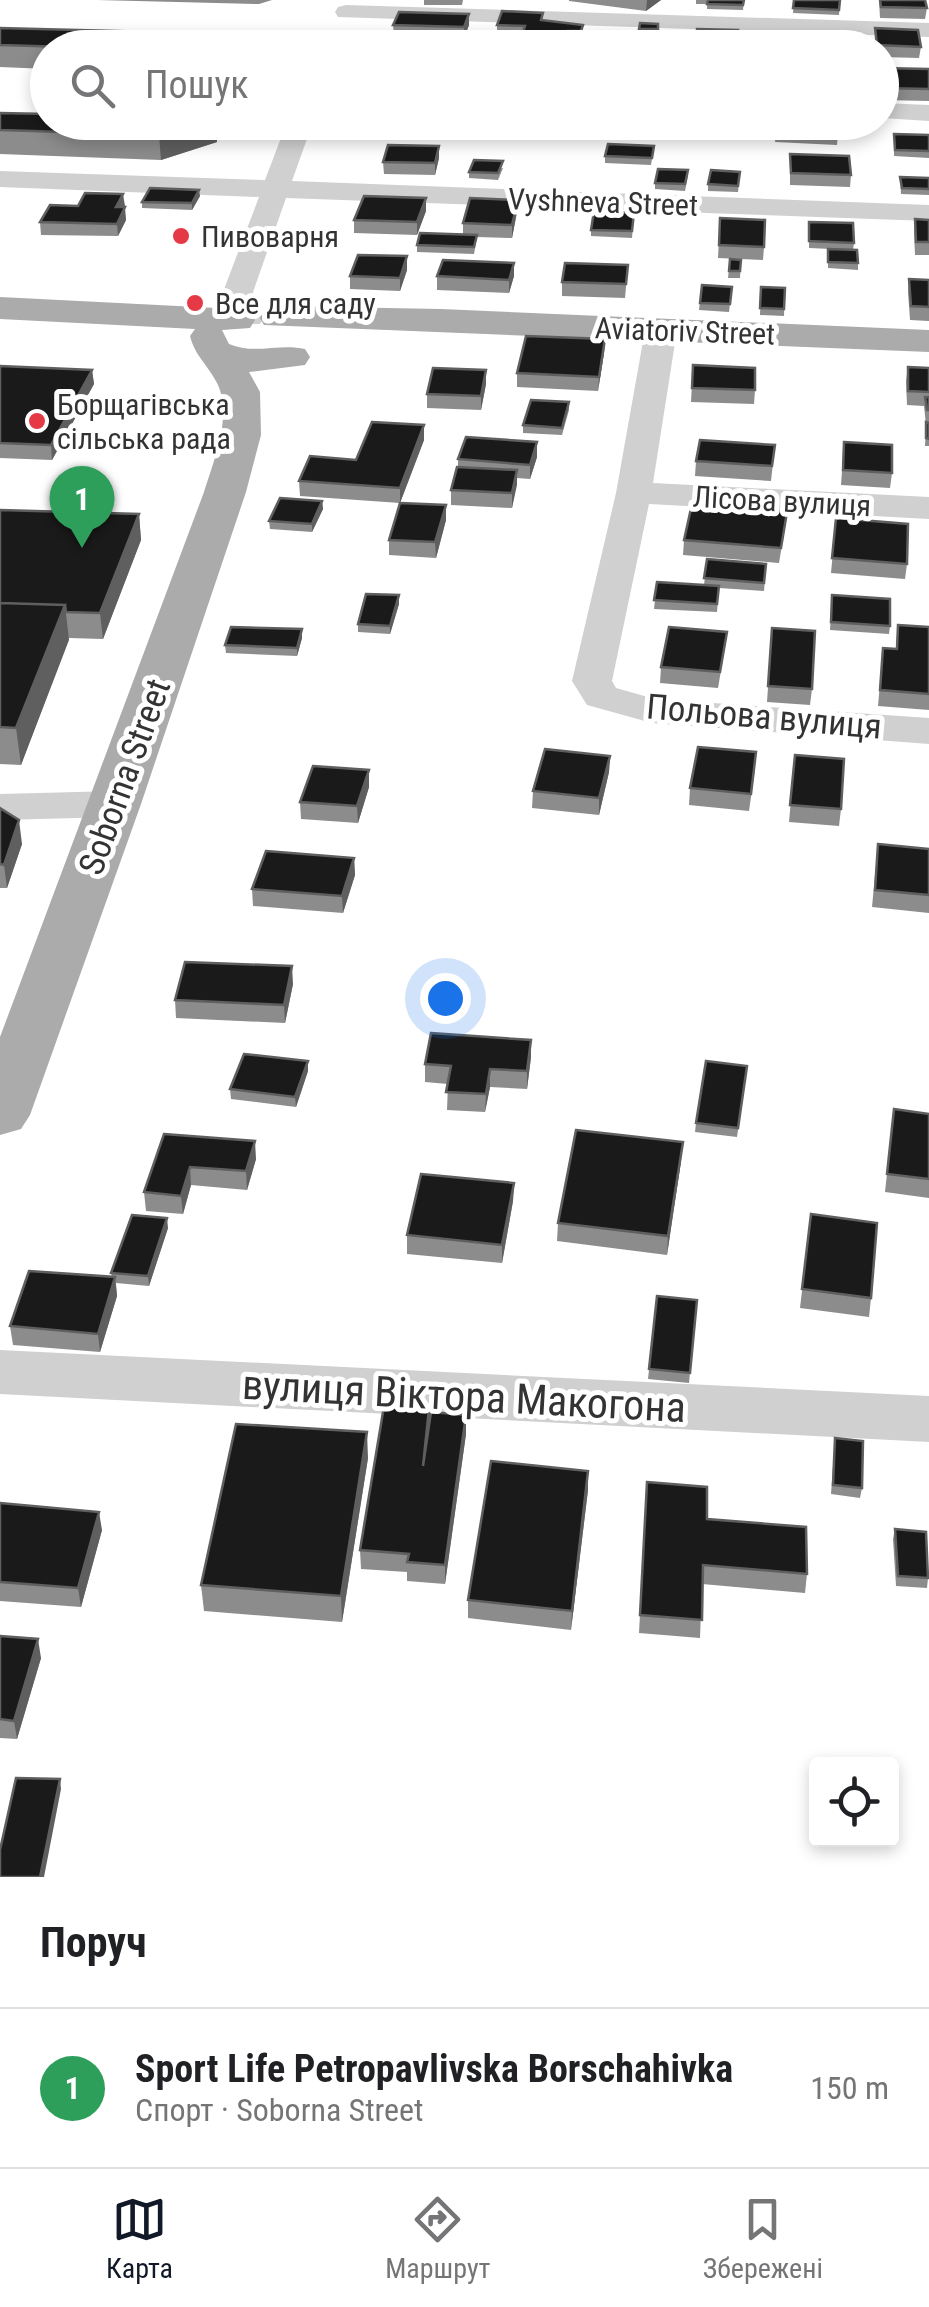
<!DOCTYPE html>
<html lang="uk">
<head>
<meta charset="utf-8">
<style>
  body { margin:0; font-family:"Roboto Condensed",sans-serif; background:#f2f2f2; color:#202124 }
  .controls { position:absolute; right:30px; bottom:30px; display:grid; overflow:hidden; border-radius:10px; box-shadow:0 5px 15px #0003 }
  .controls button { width:90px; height:90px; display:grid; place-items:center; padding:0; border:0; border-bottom:2px solid #e0e0e0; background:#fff; color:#202124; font:50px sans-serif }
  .you { position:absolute; left:445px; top:998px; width:35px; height:35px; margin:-25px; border:8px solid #fff; border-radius:50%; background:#1a73e8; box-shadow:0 0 0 15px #1a73e833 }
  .badge { display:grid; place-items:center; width:65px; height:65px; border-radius:50%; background:#111827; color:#fff; font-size:32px; font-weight:700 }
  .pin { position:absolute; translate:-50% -82px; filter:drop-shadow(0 2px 5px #0008) }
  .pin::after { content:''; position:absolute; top:52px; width:35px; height:30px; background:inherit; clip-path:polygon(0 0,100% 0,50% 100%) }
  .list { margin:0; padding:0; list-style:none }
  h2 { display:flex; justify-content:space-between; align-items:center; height:130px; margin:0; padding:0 40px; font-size:42px }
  h2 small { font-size:32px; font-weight:400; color:#757577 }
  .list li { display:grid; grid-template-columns:65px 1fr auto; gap:30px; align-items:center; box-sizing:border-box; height:160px; padding:0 40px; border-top:2px solid #e0e0e0 }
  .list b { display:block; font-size:38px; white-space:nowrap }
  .list p { margin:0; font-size:32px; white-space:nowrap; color:#757577 }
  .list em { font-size:32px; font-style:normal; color:#757577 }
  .icon { flex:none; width:55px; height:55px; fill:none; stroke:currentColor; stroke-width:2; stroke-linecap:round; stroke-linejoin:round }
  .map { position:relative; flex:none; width:929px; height:1877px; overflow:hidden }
  .search { position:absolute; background:#fff; box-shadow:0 5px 15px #0003; left:30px; right:30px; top:30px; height:110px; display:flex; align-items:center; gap:25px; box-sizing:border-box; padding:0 35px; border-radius:55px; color:#757577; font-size:38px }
  .sheet { height:290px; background:#fff }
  nav { display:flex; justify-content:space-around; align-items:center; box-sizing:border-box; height:140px; border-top:2px solid #e0e0e0; background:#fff; font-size:28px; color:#757577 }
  nav a { display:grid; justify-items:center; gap:5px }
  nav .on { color:#111827 }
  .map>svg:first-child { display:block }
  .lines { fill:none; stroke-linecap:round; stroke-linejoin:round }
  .minor { fill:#d0d0d0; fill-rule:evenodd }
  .major { fill:#ababab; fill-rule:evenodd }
  .wall { fill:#8c8c8c }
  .shaded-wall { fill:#5f5f5f }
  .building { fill:#1a1a1a; stroke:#5f5f5f; stroke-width:2.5 }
  .poi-dot { fill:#e63946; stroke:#fff; stroke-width:4 }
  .labels { text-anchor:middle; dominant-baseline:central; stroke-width:10; stroke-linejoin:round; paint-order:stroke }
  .far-street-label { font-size:30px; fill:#333; stroke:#fff }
  .far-poi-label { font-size:30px; fill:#333; stroke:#fff; text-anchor:start }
  .street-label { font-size:35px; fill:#333; stroke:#fff }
  .near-street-label { font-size:42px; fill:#333; stroke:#fff }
</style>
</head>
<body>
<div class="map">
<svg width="929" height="1877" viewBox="0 0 929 1877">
  <rect width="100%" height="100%" fill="#fff"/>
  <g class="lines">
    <path class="minor" d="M 346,5 L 929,23 L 929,37 L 338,17 L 335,12 L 338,7 Z
      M 882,103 L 929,105 L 929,121 L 882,118 Z
      M 287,122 L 313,122 L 292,181 L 929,205 L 929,221 L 286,198 L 253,292 L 264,317 L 260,324 L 238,324 L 223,292 L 259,197 L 0,187 L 0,171 L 265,180 Z
      M 661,321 L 672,323 L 677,330 L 653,483 L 929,497 L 929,519 L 649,504 L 612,681 L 616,688 L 655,699 L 929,718 L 929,744 L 652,723 L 587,705 L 572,681 L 616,493 L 645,330 L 650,323 Z
      M 116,791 L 132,795 L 138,804 L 132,813 L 116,817 L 0,820 L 0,794 Z
      M 0,1350 L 929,1396 L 929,1442 L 0,1394 Z"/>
    <path class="major" d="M 0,297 L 237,309 L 250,312 L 255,320 L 250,328 L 222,330 L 229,344 C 254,355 279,343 305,349 L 310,357 L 305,365 L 249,372 L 260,392 L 261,435 L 246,492 L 141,804 L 30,1115 L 21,1129 L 0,1135 L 0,1037 L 204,492 C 214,460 233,415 217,383 C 208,365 195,356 190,336 L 195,329 L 0,319 Z
      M 277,306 L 441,309 L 929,330 L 929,352 L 264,325 L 259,317 L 264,309 Z"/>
  </g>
  <path class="wall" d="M 97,0 L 272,0 L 259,4 Z
    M 424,0 L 463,0 L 462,5 L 424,5 Z
    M 569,0 L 661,0 L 646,11 L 569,1 Z
    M 696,0 L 744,0 L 743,10 L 707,9 L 707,4 L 696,4 Z
    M 794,0 L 840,0 L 839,15 L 793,13 Z
    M 879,0 L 925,0 L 927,8 L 925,19 L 880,18 Z
    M 543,13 L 543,20 L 583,25 L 581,42 L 567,42 L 565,48 L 535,47 L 535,44 L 523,43 L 523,37 L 497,36 L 497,25 Z
    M 469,14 L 469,25 L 464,38 L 394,36 L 393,25 Z
    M 640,23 L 658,24 L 658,35 L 639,34 Z
    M 0,28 L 256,48 L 48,48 L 48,69 L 0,67 Z
    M 875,28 L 921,47 L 919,58 L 882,57 L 882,48 L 875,48 Z
    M 697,29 L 738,30 L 737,48 L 695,48 Z
    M 743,32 L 763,32 L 761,48 L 741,47 Z
    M 809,32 L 839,33 L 839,48 L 809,48 Z
    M 426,43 L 424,48 L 380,48 L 380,44 Z
    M 882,68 L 929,69 L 929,101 L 882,100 Z
    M 0,113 L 48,122 L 215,122 L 217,142 L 161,160 L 0,154 Z
    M 504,122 L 552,122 L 547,137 L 504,135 Z
    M 614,122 L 653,122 L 652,132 L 613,131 Z
    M 704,122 L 741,122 L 738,138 L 703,136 Z
    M 777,122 L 839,122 L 837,145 L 775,142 Z
    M 894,134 L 929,135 L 929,158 L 894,156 Z
    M 439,146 L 439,158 L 435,175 L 384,174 L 383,162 Z
    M 654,146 L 651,165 L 605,163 L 605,156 Z
    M 790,154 L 851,175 L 850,187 L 790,185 Z
    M 503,168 L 498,180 L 469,178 L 469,172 Z
    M 740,172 L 738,192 L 708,191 L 708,184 Z
    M 688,176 L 685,191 L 655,189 L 655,183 Z
    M 900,177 L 929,178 L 929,195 L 901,194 Z
    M 200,196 L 192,210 L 142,208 L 142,202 Z
    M 518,200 L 517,212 L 512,238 L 477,237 L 474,254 L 417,252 L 417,245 L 463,235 L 463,223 Z
    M 124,207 L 126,220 L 118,236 L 41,235 L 40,222 Z
    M 426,211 L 417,235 L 354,233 L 354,220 Z
    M 634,213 L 632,238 L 591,236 L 591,230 Z
    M 720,218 L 764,247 L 763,260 L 718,258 Z
    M 915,219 L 929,220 L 929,255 L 915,255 L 914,232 Z
    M 809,222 L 854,243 L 853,250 L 809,248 Z
    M 828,249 L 858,263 L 858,270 L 828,268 Z
    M 730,259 L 741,260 L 740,278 L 728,278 Z
    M 514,263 L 514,276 L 509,293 L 437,290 L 437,276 Z
    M 628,265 L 625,298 L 562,296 L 562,282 Z
    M 407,270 L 400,291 L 350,289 L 350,276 Z
    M 909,279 L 929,280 L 929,321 L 910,320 L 908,292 Z
    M 702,285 L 732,287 L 729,312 L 699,310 Z
    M 761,287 L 785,288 L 784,316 L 760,315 Z
    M 605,339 L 604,353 L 598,391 L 517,387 L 517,373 Z
    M 693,365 L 755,390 L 754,404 L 691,402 Z
    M 0,366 L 92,370 L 94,384 L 52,460 L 0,458 Z
    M 908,367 L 929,368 L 929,446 L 925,446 L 926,425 L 924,406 L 907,405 L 906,381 Z
    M 486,384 L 481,410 L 427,408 L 427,394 Z
    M 569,402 L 569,410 L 562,435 L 523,433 L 523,425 Z
    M 424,425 L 424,440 L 400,503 L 300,496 L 299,481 L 356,460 Z
    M 537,442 L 537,457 L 530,479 L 517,478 L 512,508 L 451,505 L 451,490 L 458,467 L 458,459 Z
    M 844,442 L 892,473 L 890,488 L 841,485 Z
    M 775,445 L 771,481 L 695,476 L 696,461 Z
    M 322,501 L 323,509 L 312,532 L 270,529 L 269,521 Z
    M 446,505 L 446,520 L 436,558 L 389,555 L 389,540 Z
    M 0,510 L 139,514 L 141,540 L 103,639 L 69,638 L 21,765 L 0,764 Z
    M 836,518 L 907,564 L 905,579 L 831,573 Z
    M 785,527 L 779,563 L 683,555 L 684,540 Z
    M 707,559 L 766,564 L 764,591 L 719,588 L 717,612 L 654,609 L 657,582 L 704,585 Z
    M 399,595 L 399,604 L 390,634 L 358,632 L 358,624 Z
    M 832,595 L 890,626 L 889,634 L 830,630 Z
    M 898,625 L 929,627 L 929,710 L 878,706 L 883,648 L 896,649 Z
    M 772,628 L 812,689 L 810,705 L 767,702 Z
    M 302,638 L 297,656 L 226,653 L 225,645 Z
    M 725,647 L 718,688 L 660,683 L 661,667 Z
    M 795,755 L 841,809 L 839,826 L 789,822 Z
    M 610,756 L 609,772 L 599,815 L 532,808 L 533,791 Z
    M 755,769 L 749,811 L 689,805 L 690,788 Z
    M 369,770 L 369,787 L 358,823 L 301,819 L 300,802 Z
    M 0,808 L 22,844 L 7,888 L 0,888 Z
    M 878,844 L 929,849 L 929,913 L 872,907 Z
    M 354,858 L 355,875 L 343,913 L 253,906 L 252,889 Z
    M 293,984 L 285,1023 L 176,1018 L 175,1000 Z
    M 531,1040 L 531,1057 L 527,1089 L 490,1087 L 485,1112 L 447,1110 L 448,1084 L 425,1082 L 425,1064 Z
    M 308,1061 L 308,1071 L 296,1107 L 231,1099 L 230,1089 Z
    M 747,1066 L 737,1137 L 695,1132 L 696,1123 Z
    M 929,1114 L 929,1198 L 885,1192 L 892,1127 Z
    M 164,1134 L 256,1159 L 247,1190 L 191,1185 L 183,1214 L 146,1211 L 144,1192 Z
    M 681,1161 L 667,1255 L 557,1241 L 558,1223 Z
    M 514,1183 L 513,1201 L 502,1263 L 407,1254 L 407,1235 Z
    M 811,1214 L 871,1298 L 869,1317 L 800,1308 Z
    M 168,1228 L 149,1286 L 116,1283 L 117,1296 L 100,1352 L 13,1345 L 10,1326 L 112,1277 L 111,1273 Z
    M 657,1296 L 697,1300 L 689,1383 L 648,1379 Z
    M 429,1409 L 429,1427 L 466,1434 L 445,1584 L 407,1581 L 407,1572 L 361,1569 L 360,1550 Z
    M 835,1438 L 862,1488 L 860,1498 L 831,1494 Z
    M 368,1458 L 342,1622 L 204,1611 L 201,1585 Z
    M 647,1482 L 707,1519 L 807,1574 L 805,1593 L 702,1584 L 700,1638 L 639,1633 Z
    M 588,1490 L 571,1630 L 468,1618 L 468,1600 Z
    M 0,1503 L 102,1530 L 81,1607 L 0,1601 Z
    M 895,1529 L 928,1578 L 927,1588 L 896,1586 L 893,1539 Z
    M 0,1636 L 41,1658 L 17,1739 L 0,1738 Z"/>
  <path class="shaded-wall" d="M 647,0 L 661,0 L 646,11 Z
    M 469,14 L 469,25 L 464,38 L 464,27 Z
    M 200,122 L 215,122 L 217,142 L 161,160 L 159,135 Z
    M 439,146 L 439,158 L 435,175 L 435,163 Z
    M 199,190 L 200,196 L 192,210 L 192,203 Z
    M 123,194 L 125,206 L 118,220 L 116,207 Z
    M 426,198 L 426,211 L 417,235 L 417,222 Z
    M 518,200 L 517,212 L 512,238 L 512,225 Z
    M 125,207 L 126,220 L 118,236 L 117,224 Z
    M 407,256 L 407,270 L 400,291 L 400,278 Z
    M 514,263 L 514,276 L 509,293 L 509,280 Z
    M 605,339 L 604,353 L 598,391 L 599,377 Z
    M 92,370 L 94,384 L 52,460 L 51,445 Z
    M 486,370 L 486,384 L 481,410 L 481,396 Z
    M 424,425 L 424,440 L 400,503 L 400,488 Z
    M 537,442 L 537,457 L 530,479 L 530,465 Z
    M 517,470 L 517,485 L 512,508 L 512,493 Z
    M 322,501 L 323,509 L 312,532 L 312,524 Z
    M 446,505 L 446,520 L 436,558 L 435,542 Z
    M 139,514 L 141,540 L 103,639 L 100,613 Z
    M 399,595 L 399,604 L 390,634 L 390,626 Z
    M 65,605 L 69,640 L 21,765 L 16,728 Z
    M 302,629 L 302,638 L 297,656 L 297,648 Z
    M 610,756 L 609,772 L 599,815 L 599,798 Z
    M 369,770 L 369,787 L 358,823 L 357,806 Z
    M 19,820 L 22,844 L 7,888 L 4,865 Z
    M 354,858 L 355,875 L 343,913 L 342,896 Z
    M 292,966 L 293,984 L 285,1023 L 284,1005 Z
    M 531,1040 L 531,1057 L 527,1089 L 527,1071 Z
    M 308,1061 L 308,1071 L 296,1107 L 295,1097 Z
    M 490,1069 L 490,1087 L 485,1112 L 486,1094 Z
    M 255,1141 L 256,1159 L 247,1190 L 246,1171 Z
    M 683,1142 L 681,1161 L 667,1255 L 668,1236 Z
    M 190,1167 L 191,1185 L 183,1214 L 181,1196 Z
    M 514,1183 L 513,1201 L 502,1263 L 502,1245 Z
    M 167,1218 L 168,1228 L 149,1286 L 148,1276 Z
    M 115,1277 L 117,1296 L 100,1352 L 98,1334 Z
    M 466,1415 L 466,1434 L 445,1584 L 445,1565 Z
    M 367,1432 L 368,1458 L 342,1622 L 341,1596 Z
    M 588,1471 L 588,1490 L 571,1630 L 572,1611 Z
    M 99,1512 L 102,1530 L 81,1607 L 78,1588 Z
    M 38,1639 L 41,1658 L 17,1739 L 14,1721 Z
    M 60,1779 L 61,1789 L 44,1877 L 40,1877 Z"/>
  <path class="building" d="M 708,0 L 744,0 L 743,5 L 707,4 Z
    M 794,0 L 840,0 L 839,10 L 793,8 Z
    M 880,0 L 925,0 L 927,8 L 881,7 Z
    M 502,11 L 543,13 L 541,20 L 583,25 L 581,31 L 567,31 L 565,37 L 535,36 L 536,33 L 523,32 L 525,26 L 497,25 Z
    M 399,12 L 469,14 L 464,27 L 393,25 Z
    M 640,23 L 658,24 L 658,29 L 639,29 Z
    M 0,28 L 232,34 L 256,48 L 102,48 L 0,45 Z
    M 875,28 L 918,30 L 921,47 L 877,45 Z
    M 697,29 L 738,30 L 737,44 L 696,42 Z
    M 743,32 L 763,32 L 762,42 L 741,41 Z
    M 809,32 L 839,33 L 839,45 L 809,44 Z
    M 384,36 L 426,38 L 423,46 L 380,44 Z
    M 882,68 L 929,69 L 929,89 L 882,88 Z
    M 0,113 L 48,114 L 48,122 L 200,122 L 159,135 L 0,130 Z
    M 504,122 L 548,122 L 548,125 Z
    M 614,122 L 653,122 L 652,126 L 613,124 Z
    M 704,122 L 740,122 L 739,126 L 704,124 Z
    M 777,122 L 839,122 L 838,133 L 776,130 Z
    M 894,134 L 929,135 L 929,151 L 895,150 Z
    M 608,144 L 654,146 L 652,158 L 605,156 Z
    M 388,145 L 439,146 L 435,163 L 383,162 Z
    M 790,154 L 849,156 L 851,175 L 791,173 Z
    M 474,160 L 503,161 L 498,173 L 469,172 Z
    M 658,169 L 688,170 L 685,184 L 655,183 Z
    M 711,170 L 740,172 L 738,186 L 708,184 Z
    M 900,177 L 929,178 L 929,189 L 902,188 Z
    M 150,188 L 199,190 L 192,203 L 142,202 Z
    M 85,193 L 123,194 L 116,207 L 125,207 L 117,224 L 40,222 L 50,205 L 78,206 Z
    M 364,196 L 426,198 L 417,222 L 354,220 Z
    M 470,198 L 518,200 L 512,225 L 463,223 Z
    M 594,211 L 634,213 L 632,231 L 591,230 Z
    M 720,218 L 765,220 L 764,247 L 719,245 Z
    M 915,219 L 929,220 L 929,242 L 916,242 Z
    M 809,222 L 853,223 L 854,243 L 809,241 Z
    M 420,233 L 477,235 L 474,247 L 417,245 Z
    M 828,249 L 857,250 L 858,263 L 828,262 Z
    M 358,255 L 407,256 L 400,278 L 350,276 Z
    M 730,259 L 741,260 L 740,271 L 729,271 Z
    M 443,260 L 514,263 L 509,280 L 437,276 Z
    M 565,263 L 628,265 L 626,284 L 562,282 Z
    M 909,279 L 929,280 L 929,307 L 911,306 Z
    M 702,285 L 732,287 L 730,304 L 700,303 Z
    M 761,287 L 785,288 L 784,309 L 760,308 Z
    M 526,336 L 605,339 L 599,377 L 517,373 Z
    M 693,365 L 755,368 L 755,390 L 692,388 Z
    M 0,366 L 92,370 L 51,445 L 0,443 Z
    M 908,367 L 929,368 L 929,392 L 908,391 Z
    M 433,368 L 486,370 L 481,396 L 427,394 Z
    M 925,397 L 929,397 L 929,410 L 927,410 Z
    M 531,400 L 569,402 L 562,428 L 523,425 Z
    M 372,422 L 424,425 L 400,488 L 299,481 L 310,456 L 356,460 Z
    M 926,422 L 929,423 L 929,439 L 926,438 Z
    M 466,437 L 537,442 L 530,465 L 458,459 Z
    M 700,440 L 775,445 L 772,466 L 696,461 Z
    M 844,442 L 892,445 L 892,473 L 843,470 Z
    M 457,467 L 517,470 L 512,493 L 451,490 Z
    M 280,498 L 322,501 L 312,524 L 269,521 Z
    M 400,503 L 446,505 L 435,542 L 389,540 Z
    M 692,504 L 787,512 L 781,548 L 684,540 Z
    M 0,510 L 139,514 L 100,613 L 66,612 L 65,605 L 0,603 Z
    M 836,518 L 908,524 L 907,564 L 832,558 Z
    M 707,559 L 766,564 L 764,583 L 704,578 Z
    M 657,582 L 719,586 L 717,604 L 654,600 Z
    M 366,594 L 399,595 L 390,626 L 358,624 Z
    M 832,595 L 890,599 L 890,626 L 831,622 Z
    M 0,603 L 65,605 L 16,728 L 0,727 Z
    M 898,625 L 929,627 L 929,694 L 880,690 L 883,648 L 897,649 Z
    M 231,627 L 302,629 L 297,648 L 225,645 Z
    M 669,627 L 727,632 L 720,672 L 661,667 Z
    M 772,628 L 815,631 L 812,689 L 768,686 Z
    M 698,747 L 756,752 L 751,794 L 690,788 Z
    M 545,749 L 610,756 L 599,798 L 533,791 Z
    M 795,755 L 844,759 L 841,809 L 790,805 Z
    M 313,766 L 369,770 L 357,806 L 300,802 Z
    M 0,808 L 19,820 L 4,865 L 0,864 Z
    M 878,844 L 929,849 L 929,895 L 875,890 Z
    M 266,851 L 354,858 L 342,896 L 252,889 Z
    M 185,962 L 292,966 L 284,1005 L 175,1000 Z
    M 431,1033 L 531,1040 L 527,1071 L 490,1069 L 486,1094 L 446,1092 L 451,1066 L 425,1064 Z
    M 244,1054 L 308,1061 L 295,1097 L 230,1089 Z
    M 706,1061 L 747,1066 L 738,1128 L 696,1123 Z
    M 894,1109 L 929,1114 L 929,1179 L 887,1174 Z
    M 576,1130 L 683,1142 L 668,1236 L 558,1223 Z
    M 164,1134 L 255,1141 L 246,1171 L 190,1167 L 181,1196 L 144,1192 Z
    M 421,1174 L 514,1183 L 502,1245 L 407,1235 Z
    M 811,1214 L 877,1223 L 871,1298 L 802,1289 Z
    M 132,1215 L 167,1218 L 148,1276 L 111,1273 Z
    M 29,1271 L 115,1277 L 98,1334 L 10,1326 Z
    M 657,1296 L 697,1300 L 690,1373 L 649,1369 Z
    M 384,1406 L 429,1409 L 423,1466 L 431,1412 L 466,1415 L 445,1565 L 407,1562 L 409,1554 L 360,1550 Z
    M 236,1424 L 367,1432 L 341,1596 L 201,1585 Z
    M 835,1438 L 863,1441 L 862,1488 L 833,1485 Z
    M 491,1461 L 588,1471 L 572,1611 L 468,1600 Z
    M 647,1482 L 707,1487 L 707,1519 L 806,1527 L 807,1574 L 703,1565 L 702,1620 L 640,1615 Z
    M 0,1503 L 99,1512 L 78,1588 L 0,1582 Z
    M 895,1529 L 926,1532 L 928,1578 L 898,1576 Z
    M 0,1636 L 38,1639 L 14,1721 L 0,1719 Z
    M 16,1778 L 60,1779 L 40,1877 L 0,1877 L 0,1850 Z"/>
  <g class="poi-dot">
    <circle cx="181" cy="236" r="10"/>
    <circle cx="195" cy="303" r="10"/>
    <circle cx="37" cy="421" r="10"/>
  </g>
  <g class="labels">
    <g class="far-street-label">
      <text transform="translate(603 202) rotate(2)">Vyshneva Street</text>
      <text transform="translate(685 331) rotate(2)">Aviatoriv Street</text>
      <text transform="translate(782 501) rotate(3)">Лісова вулиця</text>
    </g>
    <g class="far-poi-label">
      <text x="201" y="236">Пивоварня</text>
      <text x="215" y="303">Все для саду</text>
      <text x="57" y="404">Борщагівська<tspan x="57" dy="34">сільська рада</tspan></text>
    </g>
    <g class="street-label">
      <text transform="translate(764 717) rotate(5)">Польова вулиця</text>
      <text transform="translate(125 777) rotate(-70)">Soborna Street</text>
    </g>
    <g class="near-street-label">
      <text transform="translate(464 1396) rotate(3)">вулиця Віктора Макогона</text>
    </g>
  </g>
</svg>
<div class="controls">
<button><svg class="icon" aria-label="locate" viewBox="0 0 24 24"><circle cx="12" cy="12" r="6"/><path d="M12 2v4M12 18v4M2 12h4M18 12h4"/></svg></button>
</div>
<div class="you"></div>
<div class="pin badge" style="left:82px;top:548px;background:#2e9e5b">1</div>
<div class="search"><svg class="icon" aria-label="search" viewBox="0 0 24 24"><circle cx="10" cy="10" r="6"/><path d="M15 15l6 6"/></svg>Пошук</div>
</div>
<section class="sheet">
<h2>Поруч<small></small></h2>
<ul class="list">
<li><span class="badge" style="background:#2e9e5b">1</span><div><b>Sport Life Petropavlivska Borschahivka</b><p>Спорт · Soborna Street</p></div><em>150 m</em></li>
</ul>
</section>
<nav>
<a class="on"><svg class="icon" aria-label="map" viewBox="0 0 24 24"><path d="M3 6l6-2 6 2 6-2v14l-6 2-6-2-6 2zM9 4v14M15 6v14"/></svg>Карта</a>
<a><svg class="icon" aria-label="directions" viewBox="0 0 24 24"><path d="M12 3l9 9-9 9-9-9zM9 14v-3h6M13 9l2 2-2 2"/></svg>Маршрут</a>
<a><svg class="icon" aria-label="saved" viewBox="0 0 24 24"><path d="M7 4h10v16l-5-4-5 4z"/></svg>Збережені</a>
</nav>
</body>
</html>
